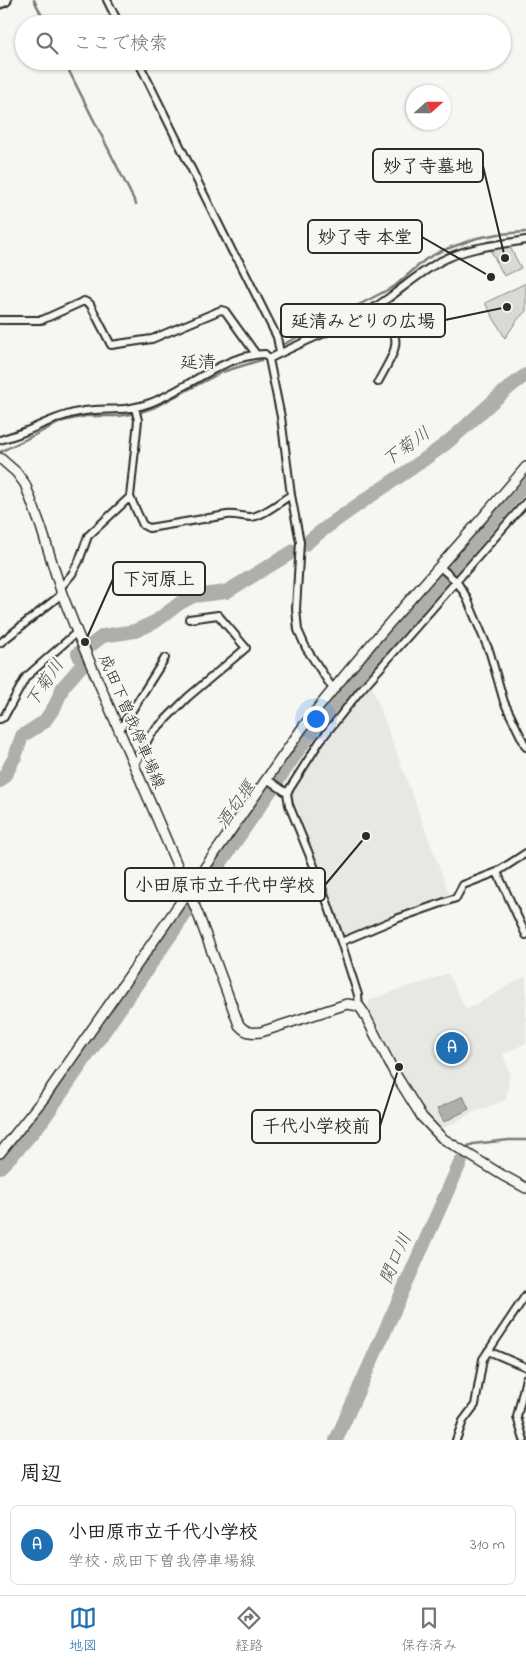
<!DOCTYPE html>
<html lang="ja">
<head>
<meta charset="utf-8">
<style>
  body { margin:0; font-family:"Indie Flower","Klee One",sans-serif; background:#f6f6f6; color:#222 }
  .compass { position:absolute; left:406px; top:85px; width:45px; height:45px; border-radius:50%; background:#fff; box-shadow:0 1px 4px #0004; rotate:69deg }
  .you { position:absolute; left:315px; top:718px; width:18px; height:18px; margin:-12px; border:4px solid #fff; border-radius:50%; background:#1a73e8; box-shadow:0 0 0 8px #1a73e833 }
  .badge { display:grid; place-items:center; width:32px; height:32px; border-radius:50%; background:#1f6fb2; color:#fff; font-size:16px; font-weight:700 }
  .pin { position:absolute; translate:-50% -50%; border:2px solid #fff; box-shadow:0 1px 5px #0006 }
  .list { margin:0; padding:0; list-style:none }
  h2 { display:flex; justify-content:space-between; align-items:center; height:65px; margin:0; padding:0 20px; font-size:21px }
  h2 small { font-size:16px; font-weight:400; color:#767676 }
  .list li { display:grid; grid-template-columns:32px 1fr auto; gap:15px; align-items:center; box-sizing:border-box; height:80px; margin:0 10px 10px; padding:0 10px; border:1px solid #e0e0e0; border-radius:8px }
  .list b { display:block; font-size:19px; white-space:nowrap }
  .list p { margin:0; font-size:16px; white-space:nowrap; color:#767676 }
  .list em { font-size:16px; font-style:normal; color:#767676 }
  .icon { flex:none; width:28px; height:28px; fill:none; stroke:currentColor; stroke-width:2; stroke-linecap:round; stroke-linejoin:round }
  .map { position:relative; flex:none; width:526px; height:1440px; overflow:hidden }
  .search { position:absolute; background:#fff; box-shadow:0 1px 4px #0004; left:15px; right:15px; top:15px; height:55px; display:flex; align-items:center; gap:12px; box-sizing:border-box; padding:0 18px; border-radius:28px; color:#767676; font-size:19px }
  .sheet { height:155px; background:#fff }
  nav { display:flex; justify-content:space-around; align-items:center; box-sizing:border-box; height:70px; border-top:1px solid #e0e0e0; background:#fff; font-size:14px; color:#767676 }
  nav a { display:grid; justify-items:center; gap:2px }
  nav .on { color:#1f6fb2 }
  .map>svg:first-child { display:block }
  .built { fill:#e7e7e3 }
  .green { fill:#d9d9d5; stroke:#828280 }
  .water { fill:#aeaeab; stroke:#7a7a78 }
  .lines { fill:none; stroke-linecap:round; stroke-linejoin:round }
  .stream { stroke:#7a7a78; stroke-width:2.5 }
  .river { stroke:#aeaeab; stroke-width:14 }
  .street-casing { stroke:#2b2b2b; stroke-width:10 }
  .secondary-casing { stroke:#2b2b2b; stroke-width:12 }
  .highway-casing { stroke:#2b2b2b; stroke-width:15 }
  .street { stroke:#f6f6f2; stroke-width:6 }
  .secondary { stroke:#f6f6f2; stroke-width:9 }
  .highway { stroke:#f6f6f2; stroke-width:11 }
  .labels { text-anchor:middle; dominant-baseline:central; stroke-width:4.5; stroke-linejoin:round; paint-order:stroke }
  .street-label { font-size:16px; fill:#2b2b2b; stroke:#f6f6f2 }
  .neighbourhood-label { font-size:18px; fill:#2b2b2b; stroke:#f6f6f2 }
  .water-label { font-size:18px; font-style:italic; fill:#525251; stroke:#f6f6f2 }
  .leader { fill:none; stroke:#2b2b2b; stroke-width:2 }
  .callout-dot { fill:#2b2b2b; stroke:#f6f6f2; stroke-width:2 }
  .callout { fill:#f6f6f2; stroke:#2b2b2b; stroke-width:2 }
  .callout-label { font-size:18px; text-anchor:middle; font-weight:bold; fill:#2b2b2b }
</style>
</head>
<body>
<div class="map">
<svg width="526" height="1440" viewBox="0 0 526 1440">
  <rect width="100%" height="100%" fill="#f6f6f2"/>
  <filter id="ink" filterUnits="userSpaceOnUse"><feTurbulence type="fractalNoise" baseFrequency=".02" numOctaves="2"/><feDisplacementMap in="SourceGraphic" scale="10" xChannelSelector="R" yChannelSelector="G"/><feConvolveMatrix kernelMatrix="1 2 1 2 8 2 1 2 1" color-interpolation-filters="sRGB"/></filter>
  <g filter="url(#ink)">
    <path class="built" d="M 368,687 L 372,687 L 450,896 L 395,916 L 342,938 L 291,803 L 292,796 L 313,756 L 331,732 Z
      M 448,973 L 466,1010 L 526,976 L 526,1013 L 524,1015 L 526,1019 L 526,1043 L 503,1054 L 510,1074 L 506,1100 L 474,1112 L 442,1129 L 424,1110 L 402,1074 L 403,1070 L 402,1067 L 398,1066 L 368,1005 L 370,1000 L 415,984 L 419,984 Z"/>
    <path class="green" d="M 508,243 L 521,268 L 504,276 L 489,247 Z
      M 526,283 L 526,311 L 518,319 L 505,338 L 485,303 Z"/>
    <path class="water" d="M 463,1096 L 469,1109 L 444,1122 L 437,1109 Z"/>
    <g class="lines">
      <path class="stream" d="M 34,0 L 46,24
        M 64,61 L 136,204
        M 284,344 L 395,286 L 426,259 L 441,251 L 477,238 L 499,234 L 526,232
        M 0,452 L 63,421 L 86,416 L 119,416 L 138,413 L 155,407 L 222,372 L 261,360
        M 461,1161 L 468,1146 L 473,1144 L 509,1140 L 526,1140"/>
      <path class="river" d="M 304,545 C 348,508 398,480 444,445 C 472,423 497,394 526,375
        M 91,645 L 103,636 L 135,631 L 155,622 L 180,603 L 193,596 L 226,592 L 294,551
        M 15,757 L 22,736 L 44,722 L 55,706 L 63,687 L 83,664 L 78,653
        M 0,781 L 7,772 L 12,762
        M 0,1167 L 19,1148 L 42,1121 L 311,732 L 352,682 L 526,483
        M 336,1440 L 461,1161"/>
      <g class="street-casing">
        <path id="street" d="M 107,0 L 119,24
          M 138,61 L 233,253 L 239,261 L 277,337 L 280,353
          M 0,320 L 42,320 L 84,301 L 90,304 L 111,345 L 152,339 L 221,310 L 225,311 L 256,354
          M 269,359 C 299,343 332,331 362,315 C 391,300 413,276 441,261 C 468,247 497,245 526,240
          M 378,382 C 399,343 403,344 379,305
          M 0,440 C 10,437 19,434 29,430 C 45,423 61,415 79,412 C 103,407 125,413 150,403 C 188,389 222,355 265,354 L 269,359 L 281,417 L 291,495 L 300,542 L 296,609 L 298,630 L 306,648 L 333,689
          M 130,497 L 143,525 L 149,528 L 227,515 C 235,514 243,517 251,517 C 263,516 281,501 291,495
          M 440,567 L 457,582 L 466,596 L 490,653 L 504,702 L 526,747
          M 60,588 L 72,574 L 79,561 L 88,536 L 130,497 L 138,420 L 135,408
          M 0,643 L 62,594
          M 0,719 L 4,717 L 26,677 L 77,632
          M 119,731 L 165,658
          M 134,766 L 151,734 L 188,697 L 246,648 L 218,615 L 189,619
          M 267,779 L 287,793 L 289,805 L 318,876 L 341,942 L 358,995 L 359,1006
          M 287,793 L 320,741 L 359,692 L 526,502
          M 497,872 L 526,935
          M 341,942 L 396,919 L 456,898 L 463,885 L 497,872 L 526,853
          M 488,1351 L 526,1367
          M 456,1440 L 463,1421 L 475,1405 L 483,1359 L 526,1295
          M 524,1440 L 517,1417 L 526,1378"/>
      </g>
      <g class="secondary-casing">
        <path id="secondary" d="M 0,458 L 16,472 L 25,484 L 41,527 L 62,594 L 77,632 L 198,914 L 239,1025 C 246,1033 251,1033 261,1032 L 347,1004 L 359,1006 L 364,1013 L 394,1072 L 422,1117 L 442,1138 L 502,1175 L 526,1188
          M 0,1153 L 44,1098 L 303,727 C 373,637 453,554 526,467"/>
      </g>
      <g class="highway-casing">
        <path id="highway" d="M 0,2 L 5,0"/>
      </g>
      <use href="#street" class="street"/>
      <use href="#secondary" class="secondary"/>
      <use href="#highway" class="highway"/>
    </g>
  </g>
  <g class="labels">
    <g class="street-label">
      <text transform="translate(131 722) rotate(67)">成田下曽我停車場線</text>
    </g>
    <g class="neighbourhood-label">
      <text x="198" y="364">延清</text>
    </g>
    <g class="water-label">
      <text transform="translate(407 448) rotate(-36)">下菊川</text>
      <text transform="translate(46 684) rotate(-56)">下菊川</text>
      <text transform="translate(237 806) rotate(-55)">酒匂堰</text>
      <text transform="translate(397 1259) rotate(-66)">関口川</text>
    </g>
  </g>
  <path class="leader" d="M505 258L483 166M491 277L422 237M507 307L445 320M85 642L113 579M366 836L325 885M399 1067L380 1126"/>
  <g class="callout-dot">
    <circle cx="505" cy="258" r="5"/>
    <circle cx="491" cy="277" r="5"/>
    <circle cx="507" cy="307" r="5"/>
    <circle cx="85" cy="642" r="5"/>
    <circle cx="366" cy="836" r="5"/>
    <circle cx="399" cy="1067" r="5"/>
  </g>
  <g class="callout">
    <rect x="373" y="149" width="110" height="33" rx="5"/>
    <rect x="308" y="220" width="114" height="33" rx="5"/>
    <rect x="281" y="304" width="164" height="33" rx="5"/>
    <rect x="113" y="562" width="92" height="33" rx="5"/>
    <rect x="125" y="868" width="200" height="33" rx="5"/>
    <rect x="252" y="1110" width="128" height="33" rx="5"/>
  </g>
  <g class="callout-label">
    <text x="428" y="172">妙了寺墓地</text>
    <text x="365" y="243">妙了寺 本堂</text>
    <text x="363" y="327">延清みどりの広場</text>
    <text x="159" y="585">下河原上</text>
    <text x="225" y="891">小田原市立千代中学校</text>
    <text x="316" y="1132">千代小学校前</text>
  </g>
</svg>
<svg class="compass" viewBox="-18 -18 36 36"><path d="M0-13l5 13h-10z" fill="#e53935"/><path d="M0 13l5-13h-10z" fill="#767676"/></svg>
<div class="you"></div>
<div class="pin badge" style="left:452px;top:1048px">A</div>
<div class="search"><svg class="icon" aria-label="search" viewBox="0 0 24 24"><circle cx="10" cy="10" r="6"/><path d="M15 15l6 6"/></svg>ここで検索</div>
</div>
<section class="sheet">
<h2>周辺<small></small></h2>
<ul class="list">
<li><span class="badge">A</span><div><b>小田原市立千代小学校</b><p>学校 · 成田下曽我停車場線</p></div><em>310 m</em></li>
</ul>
</section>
<nav>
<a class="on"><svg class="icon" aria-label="map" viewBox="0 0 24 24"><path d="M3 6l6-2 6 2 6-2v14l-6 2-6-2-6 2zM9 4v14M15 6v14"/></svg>地図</a>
<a><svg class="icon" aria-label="directions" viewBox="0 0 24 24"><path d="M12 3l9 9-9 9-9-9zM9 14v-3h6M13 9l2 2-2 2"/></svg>経路</a>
<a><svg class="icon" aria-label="saved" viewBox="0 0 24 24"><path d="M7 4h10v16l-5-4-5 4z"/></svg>保存済み</a>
</nav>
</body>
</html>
